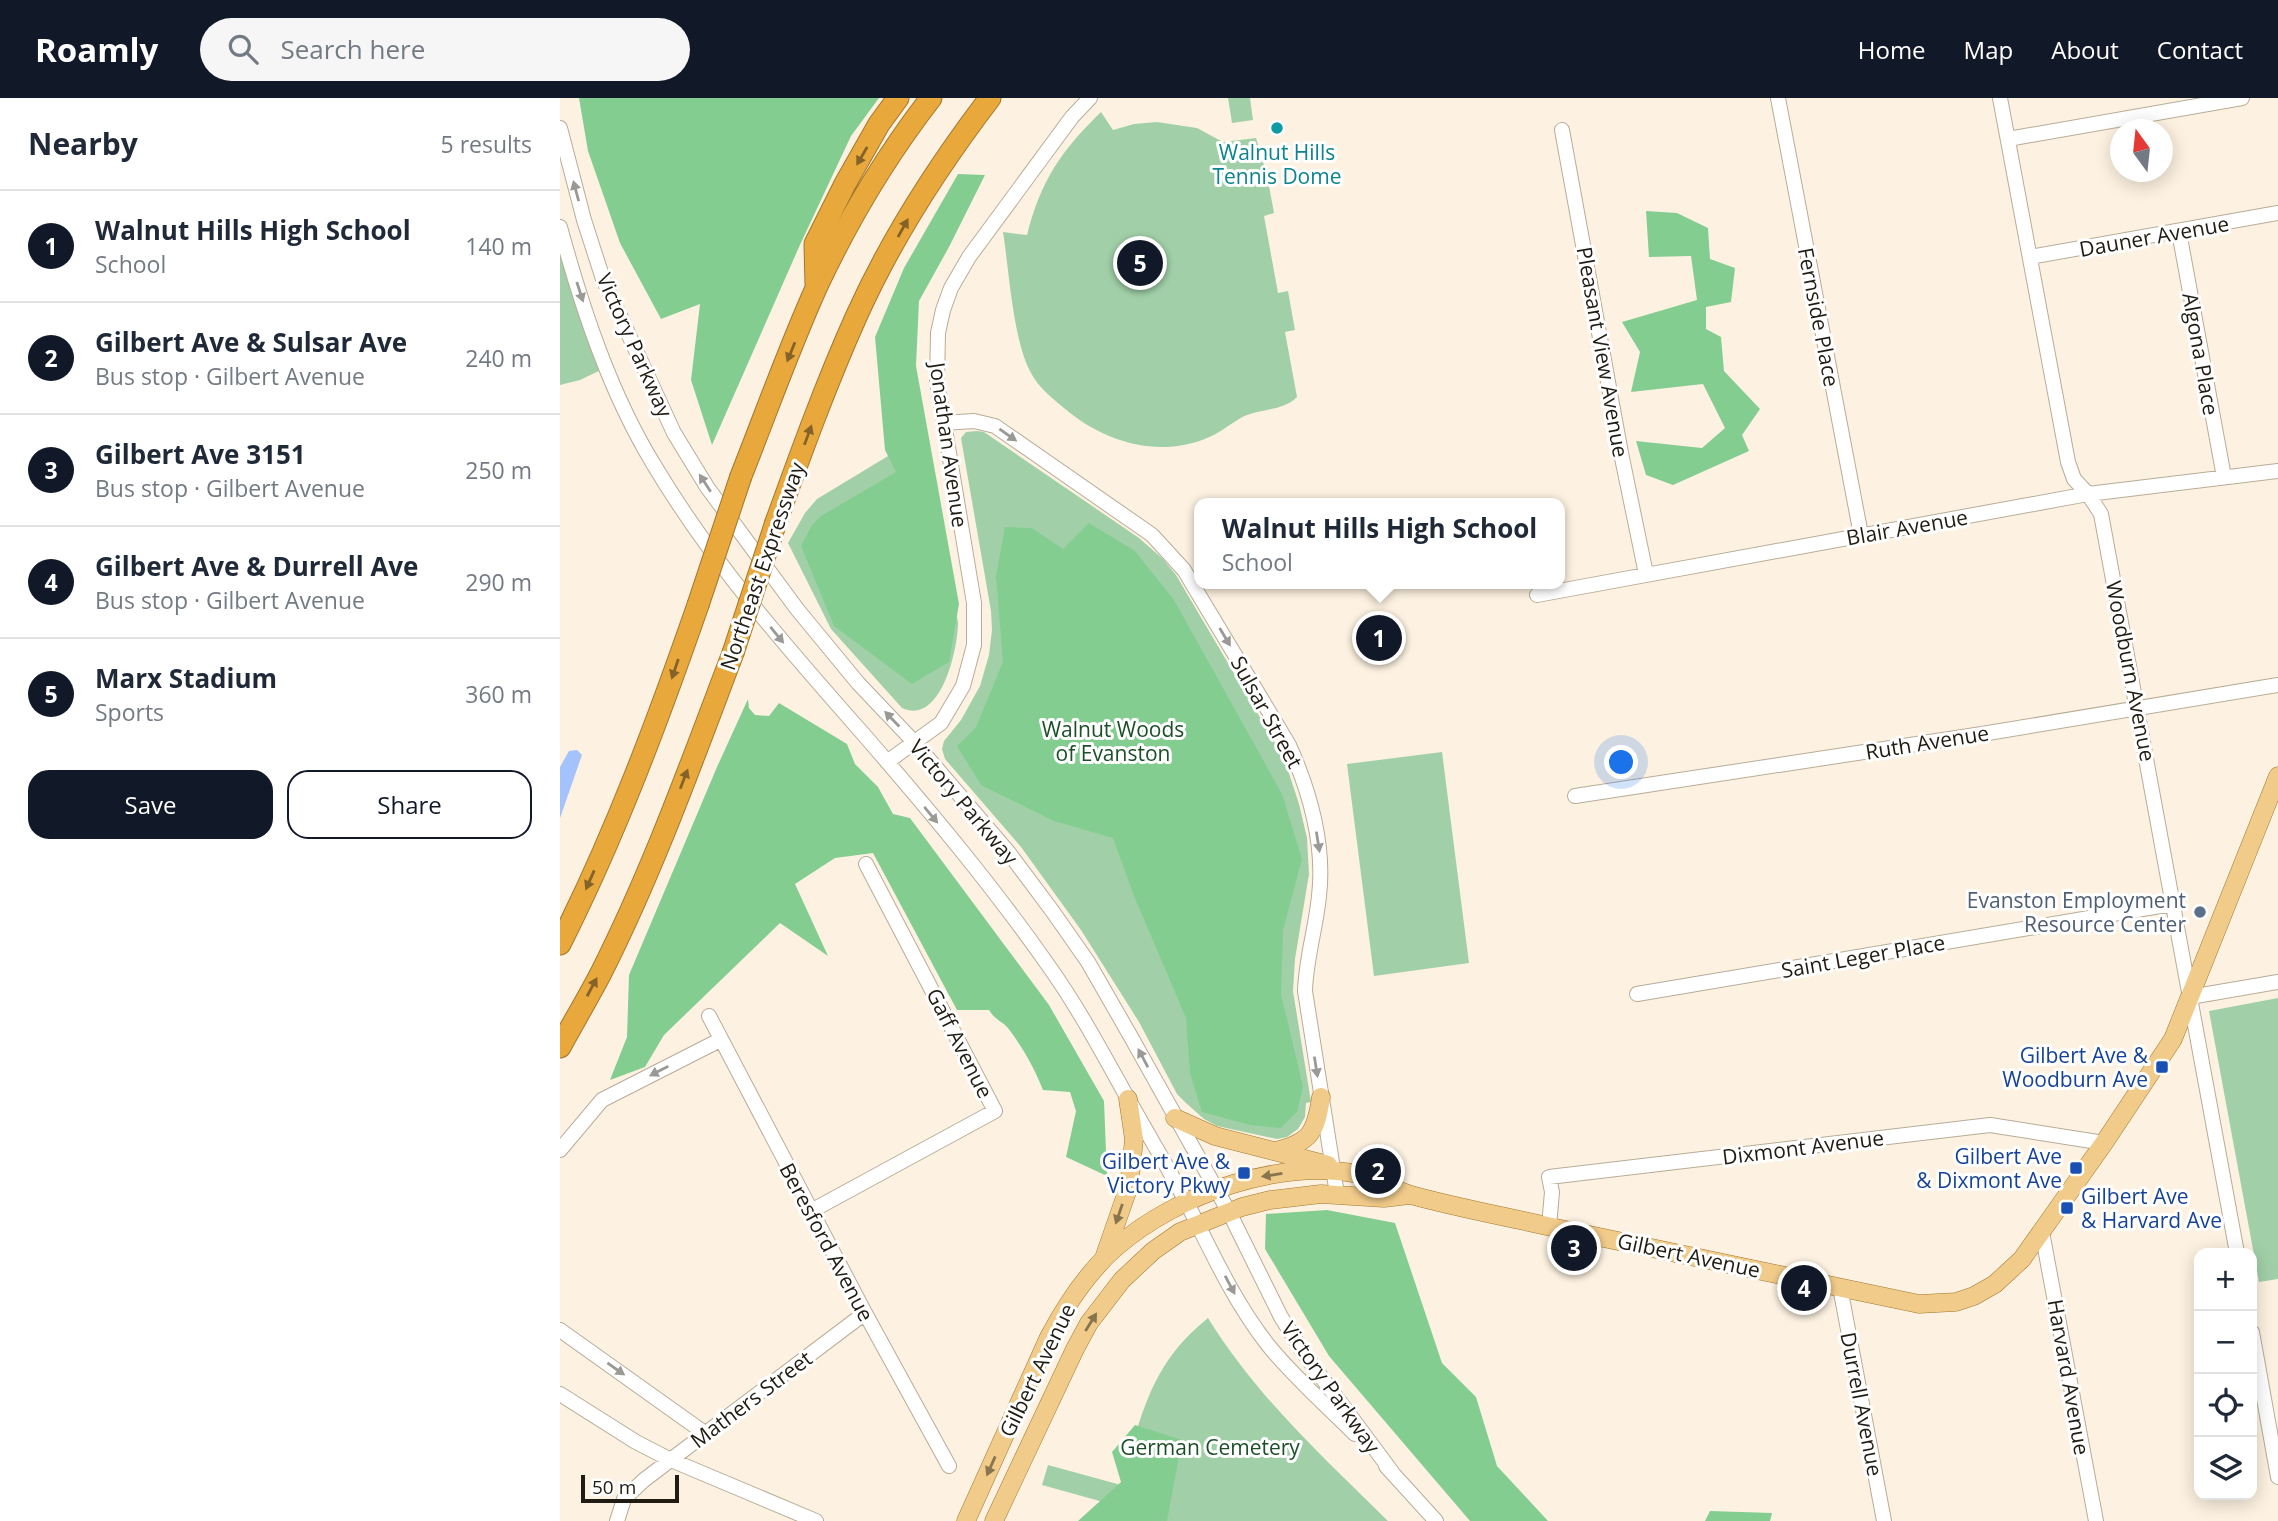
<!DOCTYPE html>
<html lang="en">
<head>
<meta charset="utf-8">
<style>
  body { margin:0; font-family:"Open Sans",sans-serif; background:#f6f6f7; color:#1f2937 }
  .controls { position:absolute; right:21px; bottom:21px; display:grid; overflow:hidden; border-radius:14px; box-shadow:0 4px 18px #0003 }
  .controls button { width:63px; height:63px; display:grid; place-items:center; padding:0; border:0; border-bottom:2px solid #e0e1e3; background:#fff; color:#1f2937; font:35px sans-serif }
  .compass { position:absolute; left:1550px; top:21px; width:63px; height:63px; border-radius:50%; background:#fff; box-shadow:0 4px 18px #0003; rotate:345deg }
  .scale { position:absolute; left:21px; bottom:18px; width:98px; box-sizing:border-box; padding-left:7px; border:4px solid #201c14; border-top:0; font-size:19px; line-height:24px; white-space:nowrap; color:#201c14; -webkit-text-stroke:5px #fff; paint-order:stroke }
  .you { position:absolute; left:1062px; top:665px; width:24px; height:24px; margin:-18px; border:5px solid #fff; border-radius:50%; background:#1a73e8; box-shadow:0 0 0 10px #1a73e833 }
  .badge { display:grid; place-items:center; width:46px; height:46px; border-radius:50%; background:#111827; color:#fff; font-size:23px; font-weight:700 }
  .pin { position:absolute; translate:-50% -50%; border:4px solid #fff; box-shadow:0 2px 7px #0006 }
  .popup { position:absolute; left:634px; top:400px; width:371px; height:91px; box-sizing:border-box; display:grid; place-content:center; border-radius:14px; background:#fff; filter:drop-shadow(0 2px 5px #0005); font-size:23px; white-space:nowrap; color:#747a83 }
  .popup b { font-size:26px; color:#1f2937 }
  .popup::after { content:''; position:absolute; left:50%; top:100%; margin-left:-14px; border:14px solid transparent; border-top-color:#fff }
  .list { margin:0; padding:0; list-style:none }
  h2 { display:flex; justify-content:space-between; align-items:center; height:91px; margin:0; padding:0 28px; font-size:30px }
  h2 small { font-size:23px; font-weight:400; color:#747a83 }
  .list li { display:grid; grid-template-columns:46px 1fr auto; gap:21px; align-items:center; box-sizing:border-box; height:112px; padding:0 28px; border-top:2px solid #e0e1e3 }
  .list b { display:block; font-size:26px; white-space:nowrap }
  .list p { margin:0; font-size:23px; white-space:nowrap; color:#747a83 }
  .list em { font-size:23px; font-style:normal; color:#747a83 }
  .actions { display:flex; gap:14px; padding:21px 28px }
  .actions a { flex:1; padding:16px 0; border:2px solid #111827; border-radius:21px; text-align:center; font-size:24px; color:#111827 }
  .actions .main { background:#111827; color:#fff }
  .icon { flex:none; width:38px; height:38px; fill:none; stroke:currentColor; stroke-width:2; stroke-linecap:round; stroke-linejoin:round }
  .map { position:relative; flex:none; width:1718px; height:1423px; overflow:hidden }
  header { display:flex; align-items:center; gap:42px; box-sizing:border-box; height:98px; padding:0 35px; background:#111827; color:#fff }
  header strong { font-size:33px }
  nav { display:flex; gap:38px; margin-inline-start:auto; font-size:24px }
  .search { width:490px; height:63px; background:#f6f6f7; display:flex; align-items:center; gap:18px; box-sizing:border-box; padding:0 24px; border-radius:38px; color:#747a83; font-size:26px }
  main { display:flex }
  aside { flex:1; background:#fff }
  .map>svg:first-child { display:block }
  .green { fill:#a1d0a8 }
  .forest { fill:#84cd91 }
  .water { fill:#a4c2fd }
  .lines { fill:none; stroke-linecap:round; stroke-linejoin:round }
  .minor-casing { stroke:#b8ac98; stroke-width:16 }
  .major-casing { stroke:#a2772e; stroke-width:19 }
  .highway-casing { stroke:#a2772e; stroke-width:23 }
  .minor { stroke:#fff; stroke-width:14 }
  .major { stroke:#f1cb8a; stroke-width:18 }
  .highway { stroke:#e8a83c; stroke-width:21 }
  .highway-bridge-casing { stroke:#a2772e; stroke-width:23; stroke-linecap:butt }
  .highway-bridge { stroke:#e8a83c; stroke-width:21 }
  .oneway { fill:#846228 }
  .oneway2 { fill:#9b9995 }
  .oneway3 { fill:#88744f }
  .culture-dot { fill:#0f9aa8; stroke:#fff; stroke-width:2.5 }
  .service-dot { fill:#5c6f8a; stroke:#fff; stroke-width:2.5 }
  .transit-dot { fill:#1a4fb4; stroke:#fff; stroke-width:2.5 }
  .labels { text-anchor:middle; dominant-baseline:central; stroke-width:6; stroke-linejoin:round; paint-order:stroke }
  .culture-label { font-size:21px; fill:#0d838f; stroke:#fff }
  .street-label { font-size:21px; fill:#201c14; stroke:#fff }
  .park-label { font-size:21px; fill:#1c4f28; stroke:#fff }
  .service-label { font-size:21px; fill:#4e5e75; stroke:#fff; text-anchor:end }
  .transit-label { font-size:21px; fill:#164399; stroke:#fff; text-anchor:end }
</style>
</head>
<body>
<header>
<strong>Roamly</strong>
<div class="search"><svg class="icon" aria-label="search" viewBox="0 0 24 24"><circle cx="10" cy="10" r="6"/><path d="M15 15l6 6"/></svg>Search here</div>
<nav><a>Home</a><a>Map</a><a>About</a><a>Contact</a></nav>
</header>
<main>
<aside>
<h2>Nearby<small>5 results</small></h2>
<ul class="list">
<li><span class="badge">1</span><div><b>Walnut Hills High School</b><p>School</p></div><em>140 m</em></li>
<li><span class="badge">2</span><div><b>Gilbert Ave &amp; Sulsar Ave</b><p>Bus stop · Gilbert Avenue</p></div><em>240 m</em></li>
<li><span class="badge">3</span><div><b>Gilbert Ave 3151</b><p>Bus stop · Gilbert Avenue</p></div><em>250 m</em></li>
<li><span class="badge">4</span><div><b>Gilbert Ave &amp; Durrell Ave</b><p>Bus stop · Gilbert Avenue</p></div><em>290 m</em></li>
<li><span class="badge">5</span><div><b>Marx Stadium</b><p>Sports</p></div><em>360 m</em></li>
</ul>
<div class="actions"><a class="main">Save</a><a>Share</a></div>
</aside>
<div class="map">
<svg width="1718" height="1423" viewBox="0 0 1718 1423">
  <rect width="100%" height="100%" fill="#fdf2e1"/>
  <path class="green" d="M 668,0 L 690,0 L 693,22 L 672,25 Z
    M 541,14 L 553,32 L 574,26 L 597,24 L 637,30 L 663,44 L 696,40 L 707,77 L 714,115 L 704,118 L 718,195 L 728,193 L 735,232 L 725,234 L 737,299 C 721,315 698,309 679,321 C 669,327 658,336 647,340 C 598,361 542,343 504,310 C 492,300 478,289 471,275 C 453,243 449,172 443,134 L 467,137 C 481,82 501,53 541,14 Z
    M 0,129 L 47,269 L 20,282 L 0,287 Z
    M 417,333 L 424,334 L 579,440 L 603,461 L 616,477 L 724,660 L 739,706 L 747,740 L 749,776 L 735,861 L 733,893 L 751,1004 L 746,1005 L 745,1019 L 738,1031 L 727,1039 L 717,1041 L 657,1028 L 644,1021 L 626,1005 L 617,996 L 579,924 L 521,832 L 461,749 L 385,661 L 382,651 L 384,643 L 401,622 L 420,588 L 429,557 L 432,532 L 431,513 L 401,340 L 406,334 Z
    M 366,335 L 398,525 C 398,551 381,628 342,610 L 271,531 L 228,445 L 245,415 L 257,401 Z
    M 882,654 L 909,865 L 814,878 L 787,666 Z
    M 1718,900 L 1718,1181 L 1699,1184 L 1649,913 Z
    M 648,1220 C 697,1299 762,1358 828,1423 L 580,1423 L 554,1407 L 482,1387 L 488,1367 L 561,1387 C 581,1320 589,1267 648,1220 Z"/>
  <path class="forest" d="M 19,0 L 319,0 L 291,38 L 239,149 L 152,347 L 131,282 L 140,206 L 101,221 L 60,145 L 28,53 Z
    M 398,76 L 425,77 L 389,149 L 359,203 L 356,268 L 399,506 L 389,564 L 352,586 L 274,528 L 241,448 L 252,427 L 261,418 L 336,374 L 325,352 L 315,239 L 344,170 Z
    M 1086,113 L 1117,115 L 1148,130 L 1150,161 L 1175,170 L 1171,204 L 1146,209 L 1146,231 L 1161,239 L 1164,273 L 1200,311 L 1182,337 L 1189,353 L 1113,387 L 1086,377 L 1076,343 L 1142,350 L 1165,330 L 1143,286 L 1071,294 L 1080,254 L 1062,224 L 1137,202 L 1131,158 L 1089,159 Z
    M 529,425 L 575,453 L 614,502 L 722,696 L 742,761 L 723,832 L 721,896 L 743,989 L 737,1014 L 721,1030 L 690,1027 L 642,1014 L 630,975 L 626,920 L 574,798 L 553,740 L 494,723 L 421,687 L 397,648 L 416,629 L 443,564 L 436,478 L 445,429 L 472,430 L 503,451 Z
    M 188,601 L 189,610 L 195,617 L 209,618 L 219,605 L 287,646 L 295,666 L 318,689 L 333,716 L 350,720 L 489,907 L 544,1003 L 547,1078 L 506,1059 L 516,1013 L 510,994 L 483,992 C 474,969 463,950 448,930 C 442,923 436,923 429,912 L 397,912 L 313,755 L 275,760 L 235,786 L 268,858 L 220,825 L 104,937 L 85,969 L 50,982 L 67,939 L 69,877 L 157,669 Z
    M 767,1112 L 835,1125 L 882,1265 L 916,1299 L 937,1368 L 988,1423 L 910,1423 L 769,1258 L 705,1151 L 706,1116 Z
    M 575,1327 L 622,1342 L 607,1423 L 518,1423 L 561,1384 L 552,1354 Z
    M 1150,1413 L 1212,1415 L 1210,1423 L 1145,1423 Z"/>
  <path class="water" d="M 17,652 L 22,657 L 0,720 L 0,669 L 9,653 Z"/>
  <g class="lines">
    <g class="minor-casing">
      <path id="minor" d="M 1218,0 L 1301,437
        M 1440,0 L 1508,364 L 1514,381 L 1528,396 L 1541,416 L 1677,1155
        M 0,30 L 24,122 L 43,181 L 114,335 L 147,389 L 237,511 L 298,585 L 355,645 L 449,755 L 493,814 L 528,864 L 571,939 L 669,1114 L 721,1219 L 745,1257 L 832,1374
        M 1002,32 L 1061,355 L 1086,476
        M 1448,41 L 1682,0
        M 0,129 C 22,210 50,295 94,367 C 153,466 229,552 305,638 C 369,712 432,787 488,867 C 518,909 542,954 567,999 C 587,1035 609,1071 628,1107 C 652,1155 675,1205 708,1247 C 734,1279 766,1307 795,1336
        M 1619,134 L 1664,379
        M 1470,159 L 1718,115
        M 383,325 L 414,323 L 435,328 L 592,437 L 624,472 L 729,647 C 750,694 765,747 759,798 C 756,830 746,860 745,893 L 777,1096
        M 977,497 L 1528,396 L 1718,373
        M 327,664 L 381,625 L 403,588 L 414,547 L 414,505 L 377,283 L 378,235 L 383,212 L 391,190 L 409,159 L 512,19 L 530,0
        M 1015,698 L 1422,636 L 1718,587
        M 1077,896 L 1612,806
        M 1630,899 L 1718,884
        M 149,918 L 305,1215 L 389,1368
        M 0,1052 L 42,1002 L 160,942
        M 251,1113 L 435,1013 L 306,766
        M 989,1128 L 992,1094 L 989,1079 L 1430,1027 L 1544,1045
        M 1482,1134 L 1536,1423
        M 1280,1189 L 1324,1423
        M 0,1232 L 146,1336
        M 1692,1234 L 1718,1379
        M 0,1296 L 76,1344 L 111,1362 L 256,1423
        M 826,1368 L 876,1423
        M 57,1423 L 64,1401 L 84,1382 L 305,1215"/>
    </g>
    <g class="major-casing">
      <path id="major" d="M 615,1020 L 655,1038 L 768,1067
        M 715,1053 C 751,1045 756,1033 761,999
        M 544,1160 L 569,1088 L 574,1041 L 568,1001
        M 406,1423 L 489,1239 C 506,1207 528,1174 555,1150 C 618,1095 724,1058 807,1078 C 822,1082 836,1093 851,1097 C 898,1110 948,1119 996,1130 C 1117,1155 1238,1180 1359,1206 L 1396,1204 L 1414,1198 L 1435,1186 L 1462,1161 L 1544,1045 L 1613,941 L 1718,678
        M 434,1423 L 515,1251 L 529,1225 L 562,1182 L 593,1153 L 620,1134 L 682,1109 L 710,1102 L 761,1096 L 824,1100 L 849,1097"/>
    </g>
    <g class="highway-casing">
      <path id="highway" d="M 256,186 L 255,146 L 285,86 L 319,26 L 338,0
        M 181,378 C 206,315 229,250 257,188 C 288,122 326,58 371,0
        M 216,424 C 241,355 266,286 296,219 C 331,141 378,68 430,0
        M 0,846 C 55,737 98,622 138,507
        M 0,949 C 13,925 28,900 41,875 C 93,772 132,663 173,555"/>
    </g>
    <use href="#minor" class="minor"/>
    <use href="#major" class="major"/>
    <use href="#highway" class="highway"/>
    <g class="highway-bridge-casing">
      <path id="highway-bridge" d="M 138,507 L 181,378
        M 173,555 L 216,424"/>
    </g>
    <use href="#highway-bridge" class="highway-bridge"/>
  </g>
  <defs><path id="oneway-solid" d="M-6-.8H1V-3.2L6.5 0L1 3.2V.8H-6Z" transform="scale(1.75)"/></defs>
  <g class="oneway">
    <use href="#oneway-solid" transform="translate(302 58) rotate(120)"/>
    <use href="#oneway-solid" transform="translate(343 130) rotate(-61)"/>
    <use href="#oneway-solid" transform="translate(231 254) rotate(112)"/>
    <use href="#oneway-solid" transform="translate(248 337) rotate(-70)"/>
    <use href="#oneway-solid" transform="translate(115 571) rotate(109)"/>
    <use href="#oneway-solid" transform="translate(124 681) rotate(-69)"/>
    <use href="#oneway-solid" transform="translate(30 782) rotate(114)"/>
    <use href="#oneway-solid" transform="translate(32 889) rotate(-62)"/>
  </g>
  <g class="oneway2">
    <use href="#oneway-solid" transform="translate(16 93) rotate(-105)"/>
    <use href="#oneway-solid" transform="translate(20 194) rotate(72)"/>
    <use href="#oneway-solid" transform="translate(448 337) rotate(35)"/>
    <use href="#oneway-solid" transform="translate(145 385) rotate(-123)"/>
    <use href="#oneway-solid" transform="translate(217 537) rotate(51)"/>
    <use href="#oneway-solid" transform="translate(665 539) rotate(59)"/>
    <use href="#oneway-solid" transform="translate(332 621) rotate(-134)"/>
    <use href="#oneway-solid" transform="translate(371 717) rotate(50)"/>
    <use href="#oneway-solid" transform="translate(758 744) rotate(81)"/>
    <use href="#oneway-solid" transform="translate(583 960) rotate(-118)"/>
    <use href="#oneway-solid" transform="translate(756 969) rotate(81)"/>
    <use href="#oneway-solid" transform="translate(99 973) rotate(153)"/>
    <use href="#oneway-solid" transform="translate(670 1187) rotate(62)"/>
    <use href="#oneway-solid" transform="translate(56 1271) rotate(35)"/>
  </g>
  <g class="oneway3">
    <use href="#oneway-solid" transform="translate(712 1077) rotate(171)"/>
    <use href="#oneway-solid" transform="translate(559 1116) rotate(109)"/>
    <use href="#oneway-solid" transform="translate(531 1224) rotate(-58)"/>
    <use href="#oneway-solid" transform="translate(431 1368) rotate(114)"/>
  </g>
  <circle class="culture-dot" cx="717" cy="30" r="7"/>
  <circle class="service-dot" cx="1640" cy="814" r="7"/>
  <g class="transit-dot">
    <rect x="1595" y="962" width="14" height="14" rx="3.5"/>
    <rect x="1509" y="1063" width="14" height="14" rx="3.5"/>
    <rect x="677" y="1068" width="14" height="14" rx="3.5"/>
    <rect x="1500" y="1103" width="14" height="14" rx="3.5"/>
  </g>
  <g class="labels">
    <g class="culture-label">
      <text x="717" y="54">Walnut Hills<tspan x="717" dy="24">Tennis Dome</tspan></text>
    </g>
    <g class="street-label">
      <text transform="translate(1594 138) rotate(-10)">Dauner Avenue</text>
      <text transform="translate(1259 219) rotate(79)">Fernside Place</text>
      <text transform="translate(75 247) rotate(66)">Victory Parkway</text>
      <text transform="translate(1043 254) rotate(80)">Pleasant View Avenue</text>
      <text transform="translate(1641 256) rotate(80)">Algona Place</text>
      <text transform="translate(389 347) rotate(82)">Jonathan Avenue</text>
      <text transform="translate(1347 429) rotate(-10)">Blair Avenue</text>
      <text transform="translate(202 468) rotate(-71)">Northeast Expressway</text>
      <text transform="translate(1571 573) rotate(79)">Woodburn Avenue</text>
      <text transform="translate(707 614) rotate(61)">Sulsar Street</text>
      <text transform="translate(1367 644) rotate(-9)">Ruth Avenue</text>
      <text transform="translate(404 704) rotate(50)">Victory Parkway</text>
      <text transform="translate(1303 858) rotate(-10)">Saint Leger Place</text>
      <text transform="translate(400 945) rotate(63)">Gaff Avenue</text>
      <text transform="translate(1243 1049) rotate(-7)">Dixmont Avenue</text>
      <text transform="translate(267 1144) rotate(62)">Beresford Avenue</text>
      <text transform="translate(1129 1157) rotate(12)">Gilbert Avenue</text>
      <text transform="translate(477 1272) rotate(-64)">Gilbert Avenue</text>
      <text transform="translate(1509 1279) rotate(80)">Harvard Avenue</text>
      <text transform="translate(771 1289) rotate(55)">Victory Parkway</text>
      <text transform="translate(191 1301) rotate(-37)">Mathers Street</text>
      <text transform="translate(1302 1306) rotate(79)">Durrell Avenue</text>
    </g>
    <g class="park-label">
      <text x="553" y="631">Walnut Woods<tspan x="553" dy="24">of Evanston</tspan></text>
      <text x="650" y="1349">German Cemetery</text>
    </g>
    <g class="service-label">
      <text x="1626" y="802">Evanston Employment<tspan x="1626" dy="24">Resource Center</tspan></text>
    </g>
    <g class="transit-label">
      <text x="1588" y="957">Gilbert Ave &amp;<tspan x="1588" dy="24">Woodburn Ave</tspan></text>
      <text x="1502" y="1058">Gilbert Ave<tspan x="1502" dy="24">&amp; Dixmont Ave</tspan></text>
      <text x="670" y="1063">Gilbert Ave &amp;<tspan x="670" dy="24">Victory Pkwy</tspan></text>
      <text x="1521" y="1098" text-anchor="start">Gilbert Ave<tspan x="1521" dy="24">&amp; Harvard Ave</tspan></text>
    </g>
  </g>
</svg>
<div class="controls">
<button>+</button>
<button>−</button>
<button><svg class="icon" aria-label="locate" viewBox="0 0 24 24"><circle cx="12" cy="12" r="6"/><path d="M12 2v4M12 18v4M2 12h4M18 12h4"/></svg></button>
<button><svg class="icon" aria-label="layers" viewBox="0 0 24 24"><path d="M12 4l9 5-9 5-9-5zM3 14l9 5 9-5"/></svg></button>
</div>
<svg class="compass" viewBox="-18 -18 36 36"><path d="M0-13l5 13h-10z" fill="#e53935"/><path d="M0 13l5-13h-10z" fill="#747a83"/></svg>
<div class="scale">50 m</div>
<div class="you"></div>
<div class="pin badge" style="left:819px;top:540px">1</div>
<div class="popup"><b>Walnut Hills High School</b>School</div>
<div class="pin badge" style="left:818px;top:1073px">2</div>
<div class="pin badge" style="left:1014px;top:1150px">3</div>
<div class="pin badge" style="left:1244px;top:1190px">4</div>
<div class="pin badge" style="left:580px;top:165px">5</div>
</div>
</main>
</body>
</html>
